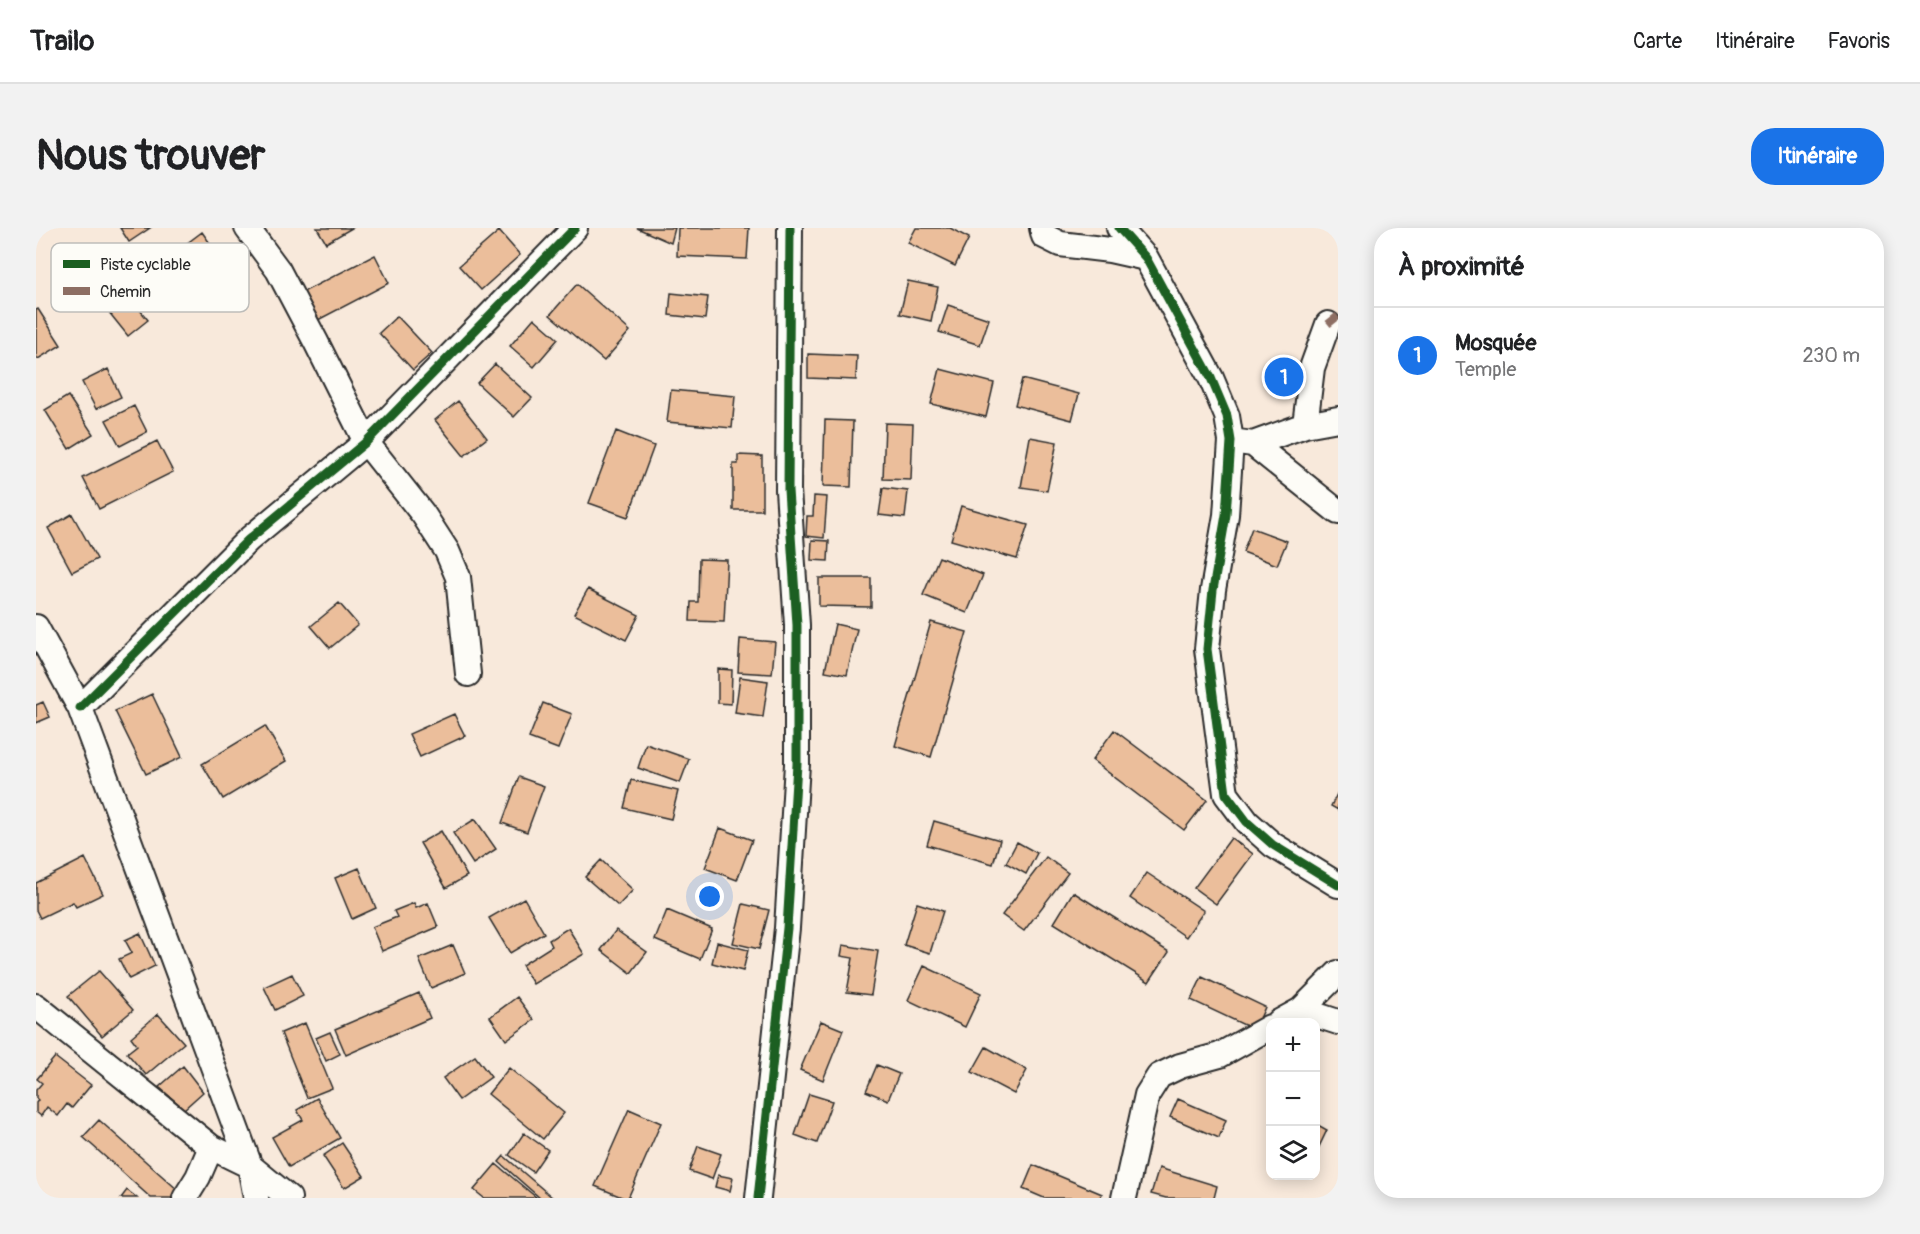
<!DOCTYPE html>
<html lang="fr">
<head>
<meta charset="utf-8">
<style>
  body { margin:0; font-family:Pangolin,sans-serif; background:#f2f2f2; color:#202124 }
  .controls { position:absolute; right:18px; bottom:18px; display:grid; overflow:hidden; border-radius:12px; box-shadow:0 3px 15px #0003 }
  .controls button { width:54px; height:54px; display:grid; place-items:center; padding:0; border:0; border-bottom:2px solid #e0e0e0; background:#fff; color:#202124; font:30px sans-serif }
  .you { position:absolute; left:674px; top:669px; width:21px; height:21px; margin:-15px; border:4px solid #fff; border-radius:50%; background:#1a73e8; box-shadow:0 0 0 9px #1a73e833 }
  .badge { display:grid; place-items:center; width:39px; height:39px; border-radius:50%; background:#1a73e8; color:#fff; font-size:20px; font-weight:700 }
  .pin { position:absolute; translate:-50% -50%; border:3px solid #fff; box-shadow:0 2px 6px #0006 }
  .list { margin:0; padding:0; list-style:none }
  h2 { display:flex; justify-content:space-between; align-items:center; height:78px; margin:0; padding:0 24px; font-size:26px }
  h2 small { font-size:20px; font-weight:400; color:#757577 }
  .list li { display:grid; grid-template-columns:39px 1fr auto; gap:18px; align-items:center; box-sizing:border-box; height:96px; padding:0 24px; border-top:2px solid #e0e0e0 }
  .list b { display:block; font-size:22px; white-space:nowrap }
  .list p { margin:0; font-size:20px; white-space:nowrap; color:#757577 }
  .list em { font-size:20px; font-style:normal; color:#757577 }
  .icon { flex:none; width:33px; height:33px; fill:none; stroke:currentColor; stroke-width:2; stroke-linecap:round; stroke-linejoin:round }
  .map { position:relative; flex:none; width:1302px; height:970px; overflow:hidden; border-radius:24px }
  header { display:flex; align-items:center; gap:36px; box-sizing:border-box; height:84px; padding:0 30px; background:#fff; border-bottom:2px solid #e0e0e0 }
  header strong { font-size:28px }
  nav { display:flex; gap:33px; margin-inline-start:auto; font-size:21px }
  .intro { display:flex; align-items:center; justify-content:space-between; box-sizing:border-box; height:144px; padding:0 36px }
  h1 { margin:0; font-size:42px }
  .button { padding:15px 27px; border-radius:24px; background:#1a73e8; color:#fff; font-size:21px; font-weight:700 }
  main { display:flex; gap:36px; padding:0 36px }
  aside { flex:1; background:#fff; border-radius:24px; box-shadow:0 3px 15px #0003 }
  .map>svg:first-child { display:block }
  .building { fill:#ebbe9b; stroke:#2b2b2b; stroke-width:1.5 }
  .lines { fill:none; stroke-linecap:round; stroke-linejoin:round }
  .minor-casing { stroke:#2b2b2b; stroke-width:28 }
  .minor { stroke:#fdfcf7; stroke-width:24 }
  .quiet { stroke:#8d6e63; stroke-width:8; stroke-dasharray:15 8; stroke-linecap:butt }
  .cycleway-casing { stroke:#fdfcf7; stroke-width:13 }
  .cycleway { stroke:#1b5e20; stroke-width:9 }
  .key { fill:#fdfcf7; stroke:#bebdba; stroke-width:1.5 }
  .key-label { font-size:16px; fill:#2b2b2b }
</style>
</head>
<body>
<header>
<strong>Trailo</strong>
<nav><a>Carte</a><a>Itinéraire</a><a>Favoris</a></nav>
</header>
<div class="intro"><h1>Nous trouver</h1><a class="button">Itinéraire</a></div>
<main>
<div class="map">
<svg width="1302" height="970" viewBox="0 0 1302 970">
  <rect width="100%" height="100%" fill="#f8e9db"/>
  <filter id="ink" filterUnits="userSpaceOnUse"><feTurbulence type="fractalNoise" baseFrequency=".0167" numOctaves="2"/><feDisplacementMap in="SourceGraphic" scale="12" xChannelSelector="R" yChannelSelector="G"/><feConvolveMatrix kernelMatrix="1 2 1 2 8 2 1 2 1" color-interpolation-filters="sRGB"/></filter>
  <g filter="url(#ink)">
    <path class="building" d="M 84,0 L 114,0 L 93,14 Z
      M 281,0 L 316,0 L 290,15 Z
      M 601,0 L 639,0 L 635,15 Z
      M 642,0 L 713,0 L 711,31 L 641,28 Z
      M 880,0 L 914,0 L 933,10 L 919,38 L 872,15 Z
      M 463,3 L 484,27 L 445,62 L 423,38 Z
      M 166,4 L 186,32 L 122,79 L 102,52 Z
      M 339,27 L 353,55 L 282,92 L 267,64 Z
      M 872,53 L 902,59 L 895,93 L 864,86 Z
      M 541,56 L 594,103 L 568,133 L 514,87 Z
      M 84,57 L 112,92 L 92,108 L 64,73 Z
      M 635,65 L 672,69 L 669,91 L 633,87 Z
      M 912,77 L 953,91 L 944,117 L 903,104 Z
      M 2,81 L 25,117 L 2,131 L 0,128 L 0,82 Z
      M 361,88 L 396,125 L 377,142 L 343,105 Z
      M 498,90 L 522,111 L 498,139 L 474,118 Z
      M 772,126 L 821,128 L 820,152 L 772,150 Z
      M 459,136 L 496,170 L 478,189 L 441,155 Z
      M 72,141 L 85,169 L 60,181 L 46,154 Z
      M 904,141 L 958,155 L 950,189 L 895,176 Z
      M 986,151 L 1043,166 L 1036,192 L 979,177 Z
      M 635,162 L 699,168 L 696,200 L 631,194 Z
      M 32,168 L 57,206 L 33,221 L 9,182 Z
      M 422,173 L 451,210 L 428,228 L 399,192 Z
      M 98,178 L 111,204 L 84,218 L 70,192 Z
      M 789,192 L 817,193 L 815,259 L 787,258 Z
      M 849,195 L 877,196 L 875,252 L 847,251 Z
      M 580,203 L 618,218 L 592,289 L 553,275 Z
      M 994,209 L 1021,214 L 1011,263 L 985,259 Z
      M 121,213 L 137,244 L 63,281 L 47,250 Z
      M 702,227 L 726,228 L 726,282 L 697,282 L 697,236 L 702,236 Z
      M 847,260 L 872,263 L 869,290 L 843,287 Z
      M 778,268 L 791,269 L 788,310 L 770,308 L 771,288 L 777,288 Z
      M 925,278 L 992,297 L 981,331 L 915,312 Z
      M 36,286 L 61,331 L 36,344 L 12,300 Z
      M 1216,300 L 1251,313 L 1241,337 L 1207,324 Z
      M 776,312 L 793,313 L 792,333 L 775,332 Z
      M 903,329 L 947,347 L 931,385 L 887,367 Z
      M 663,331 L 691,332 L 688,394 L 654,393 L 655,374 L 662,374 Z
      M 783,350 L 835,350 L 835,379 L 783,378 Z
      M 552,361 L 603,387 L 590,412 L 538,386 Z
      M 303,375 L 322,397 L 294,420 L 275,398 Z
      M 895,394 L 931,404 L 895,529 L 859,518 Z
      M 799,396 L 821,401 L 811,447 L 789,443 Z
      M 704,411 L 739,414 L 736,446 L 702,444 Z
      M 682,441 L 696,442 L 695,476 L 682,475 Z
      M 704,449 L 732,453 L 727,489 L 699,485 Z
      M 116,466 L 146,529 L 110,546 L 79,483 Z
      M 7,474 L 14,489 L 0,495 L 0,477 Z
      M 507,475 L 536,486 L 522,521 L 493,510 Z
      M 418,486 L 429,508 L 384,529 L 373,506 Z
      M 229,498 L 250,533 L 187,571 L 166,536 Z
      M 1078,502 L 1171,572 L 1148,602 L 1056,532 Z
      M 610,516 L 653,531 L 644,555 L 602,540 Z
      M 483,549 L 508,558 L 491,604 L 466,595 Z
      M 595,552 L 642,563 L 635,591 L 588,580 Z
      M 1302,564 L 1302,582 L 1295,578 Z
      M 439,591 L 460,621 L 437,636 L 417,605 Z
      M 898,593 L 964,612 L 957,636 L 891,617 Z
      M 684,600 L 716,612 L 701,652 L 669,640 Z
      M 405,603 L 431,648 L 410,660 L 384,615 Z
      M 1195,610 L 1217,626 L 1180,676 L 1158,660 Z
      M 981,614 L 1001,625 L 990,646 L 970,635 Z
      M 1010,629 L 1032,645 L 988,703 L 966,687 Z
      M 49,630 L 67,666 L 40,679 L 37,674 L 4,690 L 0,682 L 0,655 Z
      M 565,632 L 597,662 L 582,678 L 549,649 Z
      M 323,640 L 340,680 L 316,691 L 299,650 Z
      M 1111,645 L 1168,683 L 1150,709 L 1094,670 Z
      M 1037,664 L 1133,724 L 1113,754 L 1018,695 Z
      M 488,670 L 508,705 L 474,725 L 453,690 Z
      M 378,675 L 380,680 L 392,675 L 402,699 L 346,723 L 336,699 L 361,689 L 358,683 Z
      M 881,675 L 907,683 L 894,725 L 868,717 Z
      M 707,676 L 733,682 L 723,721 L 697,715 Z
      M 631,682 L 676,701 L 664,731 L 619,712 Z
      M 532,700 L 548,726 L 497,756 L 486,737 L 516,718 L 513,712 Z
      M 580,702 L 611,724 L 595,745 L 565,722 Z
      M 104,705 L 119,738 L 93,751 L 83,731 L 96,725 L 89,712 Z
      M 681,714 L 712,722 L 707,743 L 676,735 Z
      M 417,717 L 429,745 L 395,760 L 383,731 Z
      M 807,717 L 842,723 L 835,767 L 811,764 L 817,730 L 805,728 Z
      M 888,738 L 945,765 L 929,799 L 872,772 Z
      M 63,743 L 97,782 L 66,808 L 32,768 Z
      M 256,746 L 267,768 L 239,782 L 228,759 Z
      M 1166,749 L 1229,779 L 1219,802 L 1155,772 Z
      M 383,765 L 394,790 L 310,827 L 299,801 Z
      M 481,769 L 498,792 L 470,812 L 454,789 Z
      M 122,786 L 148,815 L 110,847 L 91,825 L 101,817 L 95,809 Z
      M 785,793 L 807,802 L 787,852 L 764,842 Z
      M 269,795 L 296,860 L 271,870 L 245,805 Z
      M 294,804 L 304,826 L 290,833 L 280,810 Z
      M 950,819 L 991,842 L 978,866 L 936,844 Z
      M 439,828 L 455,849 L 423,872 L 407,850 Z
      M 19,829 L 55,857 L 36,880 L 31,876 L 22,888 L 11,879 L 5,888 L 0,884 L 0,875 L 2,872 L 0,870 L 0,862 L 6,855 L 1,851 Z
      M 841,837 L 863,846 L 852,872 L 830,863 Z
      M 147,838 L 167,864 L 148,881 L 123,859 Z
      M 473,840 L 528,885 L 507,911 L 452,866 Z
      M 773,866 L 796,873 L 781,915 L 759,907 Z
      M 281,870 L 304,910 L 253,939 L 236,909 L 267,892 L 261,882 Z
      M 1142,871 L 1190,892 L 1183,910 L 1134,889 Z
      M 593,881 L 625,895 L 592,970 L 588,970 L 559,958 Z
      M 63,892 L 143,963 L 136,970 L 115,970 L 47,909 Z
      M 1280,896 L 1291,902 L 1280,925 Z
      M 488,905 L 512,922 L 497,944 L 473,927 Z
      M 306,915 L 328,948 L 308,960 L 287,928 Z
      M 662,918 L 685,926 L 676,951 L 653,943 Z
      M 468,928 L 517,970 L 504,970 L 463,934 Z
      M 460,936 L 501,970 L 448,970 L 438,962 Z
      M 997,937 L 1066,966 L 1064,970 L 1008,970 L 987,961 Z
      M 1123,940 L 1181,958 L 1178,970 L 1130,970 L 1115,966 Z
      M 682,947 L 697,950 L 694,963 L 679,959 Z
      M 91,962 L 101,970 L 85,970 Z"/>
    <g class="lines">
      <g class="minor-casing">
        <path id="minor" d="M 211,0 L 242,42 L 280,114 L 330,214 L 387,286 L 411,323 L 422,349 L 432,446
          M 1006,0 L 1008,8 L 1024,16 L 1074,22 L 1110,30
          M 1083,0 L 1110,30 L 1175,150 L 1191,188 L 1195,213 L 1190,287 L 1177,362 L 1171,421 L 1190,566 L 1211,594 L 1237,617 L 1302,657
          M 1269,197 L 1302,191
          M 1195,213 L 1217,216 L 1269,197 L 1276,140 L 1292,96
          M 1217,216 L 1302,284
          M 0,399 L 44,480 L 214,938 L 220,970
          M 44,480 L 212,312 L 330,214 L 539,0
          M 0,778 L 175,919 L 214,938 L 253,970
          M 1265,782 L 1302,794
          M 1243,794 L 1265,782 L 1302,745
          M 149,970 L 162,949 L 175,919
          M 722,970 L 751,700 L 761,536 L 761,397 L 752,262 L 754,0
          M 1088,970 L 1111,867 L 1123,848 L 1144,838 L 1184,827 L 1234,799"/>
      </g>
      <use href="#minor" class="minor"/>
      <path class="quiet" d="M 1292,96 L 1302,88"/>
      <g class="cycleway-casing">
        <path id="cycleway" d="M 1083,0 L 1110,30 L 1175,150 L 1191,188 L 1195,213 L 1190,287 L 1177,362 L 1171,421 L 1190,566 L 1211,594 L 1237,617 L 1302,657
          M 44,480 L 212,312 L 330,214 L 539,0
          M 722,970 L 751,700 L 761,536 L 761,397 L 752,262 L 754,0"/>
      </g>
      <use href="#cycleway" class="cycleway"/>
    </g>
  </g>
  <rect x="15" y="15" width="198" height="69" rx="9" class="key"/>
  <rect x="27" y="32" width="27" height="8" fill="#1b5e20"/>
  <rect x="27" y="59" width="27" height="8" fill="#8d6e63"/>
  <g class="key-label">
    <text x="64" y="42">Piste cyclable</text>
    <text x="64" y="69">Chemin</text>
  </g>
</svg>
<div class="controls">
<button>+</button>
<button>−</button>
<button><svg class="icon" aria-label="layers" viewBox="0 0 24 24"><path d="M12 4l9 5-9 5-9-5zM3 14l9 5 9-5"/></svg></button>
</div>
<div class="you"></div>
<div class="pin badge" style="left:1248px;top:149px">1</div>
</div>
<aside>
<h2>À proximité<small></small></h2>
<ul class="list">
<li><span class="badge">1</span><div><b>Mosquée</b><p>Temple</p></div><em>230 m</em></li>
</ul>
</aside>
</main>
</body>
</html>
